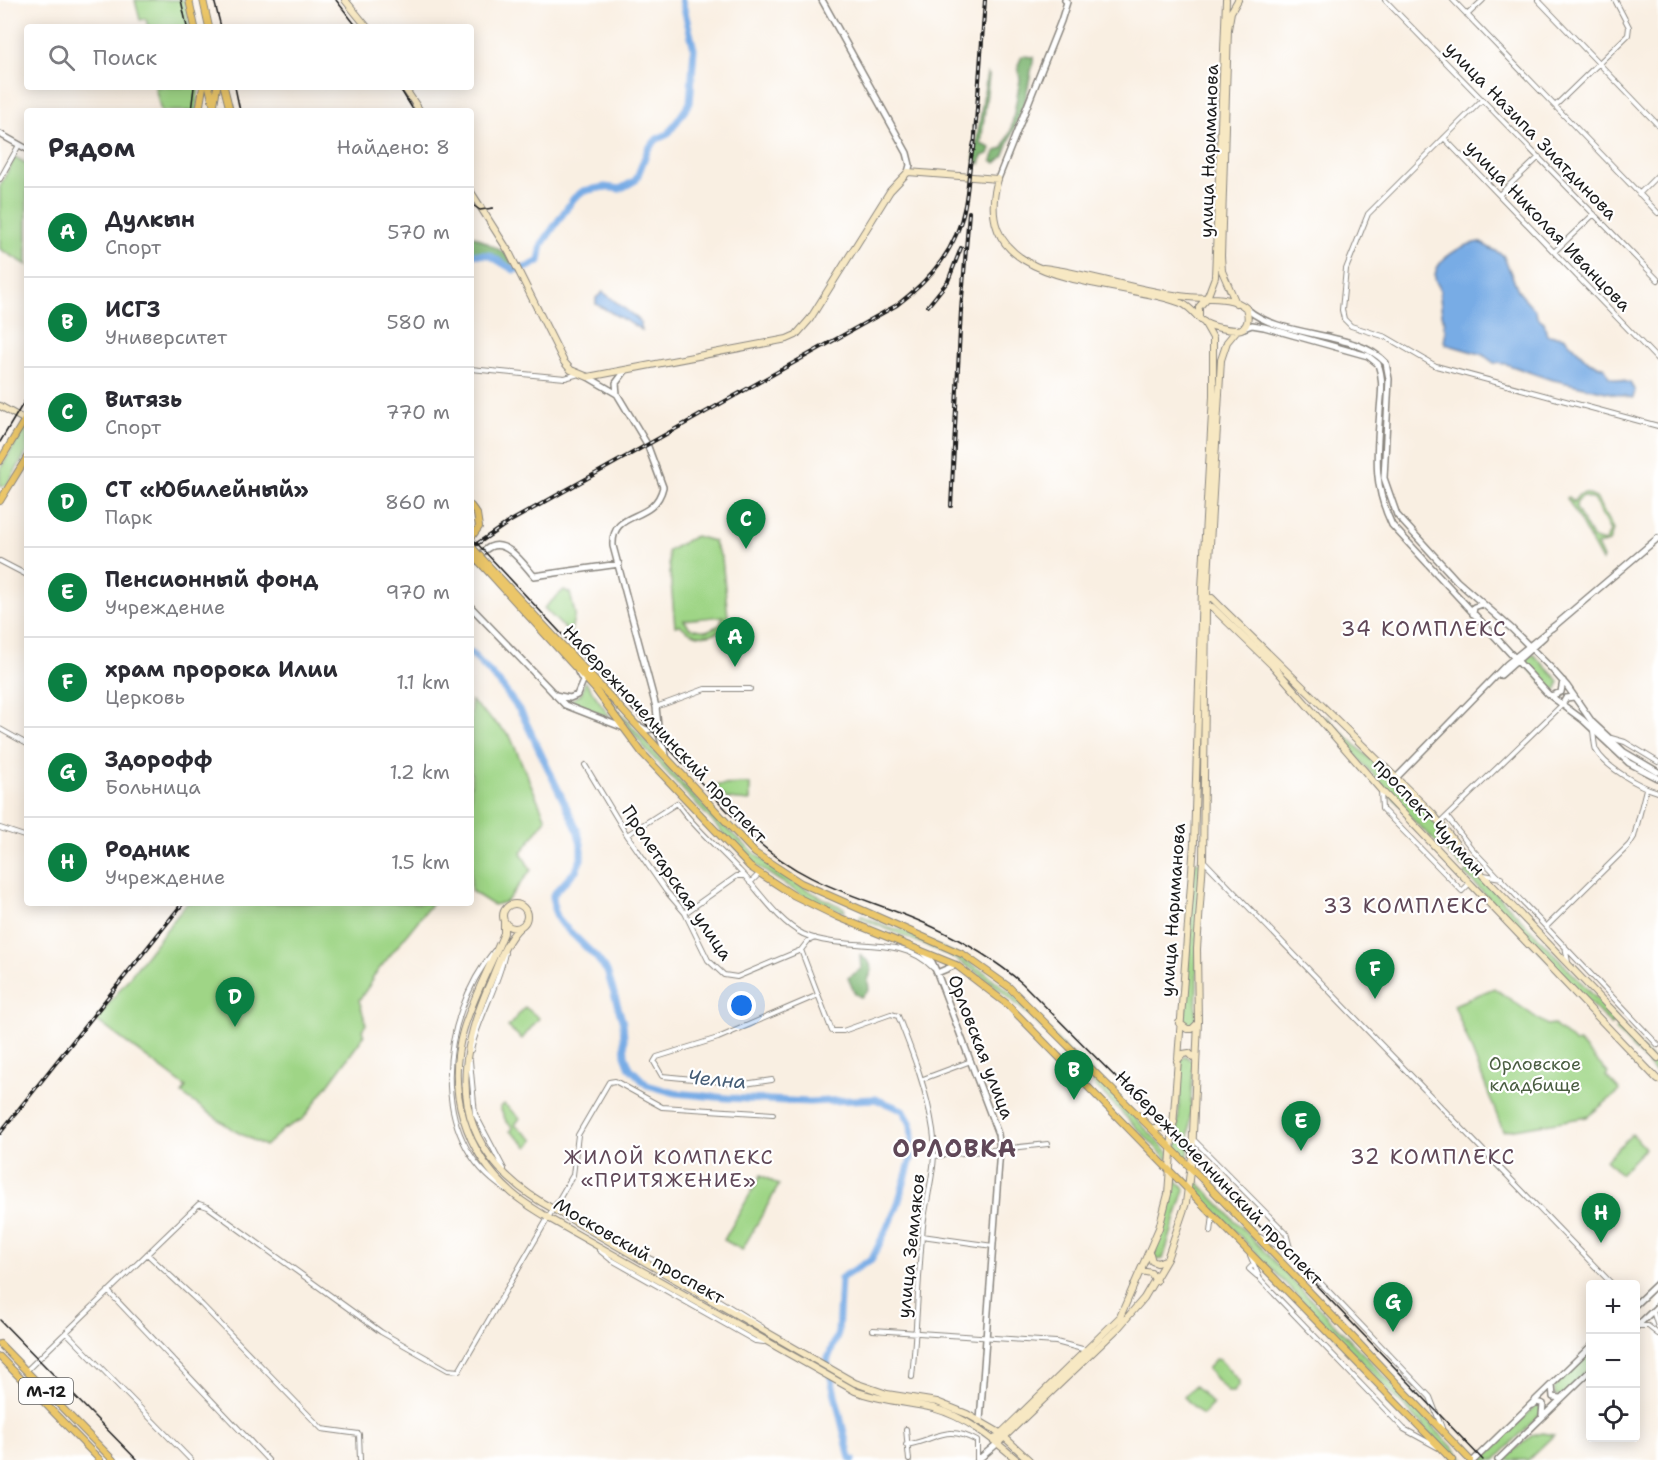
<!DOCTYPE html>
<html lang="ru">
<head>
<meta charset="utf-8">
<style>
  body { margin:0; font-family:"Shantell Sans",sans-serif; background:#f2f2f3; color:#2b2b33 }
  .controls { position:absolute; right:18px; bottom:18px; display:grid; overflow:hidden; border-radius:6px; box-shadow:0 3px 15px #0003 }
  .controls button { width:54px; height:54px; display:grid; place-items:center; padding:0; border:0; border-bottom:2px solid #e1e1e2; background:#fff; color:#2b2b33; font:30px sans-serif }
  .you { position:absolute; left:742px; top:1006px; width:21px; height:21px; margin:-15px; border:4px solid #fff; border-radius:50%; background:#1a73e8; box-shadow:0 0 0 9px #1a73e833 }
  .badge { display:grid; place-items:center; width:39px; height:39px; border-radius:50%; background:#0b8043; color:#fff; font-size:20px; font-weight:700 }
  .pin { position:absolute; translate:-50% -50px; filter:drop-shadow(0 2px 3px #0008) }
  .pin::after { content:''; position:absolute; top:32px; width:21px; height:18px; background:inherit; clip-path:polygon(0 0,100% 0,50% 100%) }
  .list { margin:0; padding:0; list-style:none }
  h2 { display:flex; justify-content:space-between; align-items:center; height:78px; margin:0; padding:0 24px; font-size:26px }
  h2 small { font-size:20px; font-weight:400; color:#7c7c81 }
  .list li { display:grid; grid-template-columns:39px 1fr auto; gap:18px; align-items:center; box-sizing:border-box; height:90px; padding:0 24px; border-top:2px solid #e1e1e2 }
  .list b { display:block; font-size:22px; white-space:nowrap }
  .list p { margin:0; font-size:20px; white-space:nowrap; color:#7c7c81 }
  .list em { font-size:20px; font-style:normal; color:#7c7c81 }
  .icon { flex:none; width:33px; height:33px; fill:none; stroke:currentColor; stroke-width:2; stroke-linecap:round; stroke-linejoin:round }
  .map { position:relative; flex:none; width:1658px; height:1460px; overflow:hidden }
  .search { position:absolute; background:#fff; box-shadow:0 3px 15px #0003; left:24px; top:24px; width:450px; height:66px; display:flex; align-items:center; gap:15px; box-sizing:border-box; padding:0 21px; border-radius:6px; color:#7c7c81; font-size:22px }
  .panel { position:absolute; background:#fff; box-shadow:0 3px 15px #0003; left:24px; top:108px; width:450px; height:798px; border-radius:6px }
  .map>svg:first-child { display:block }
  .green { fill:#9fd586; stroke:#5e7851; stroke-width:1.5; fill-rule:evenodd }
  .forest { fill:#7fb673; stroke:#4e6948; stroke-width:1.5 }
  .water { fill:#78ace5; stroke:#4a6480; stroke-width:1.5 }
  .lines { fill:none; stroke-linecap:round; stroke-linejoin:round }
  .river { stroke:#78ace5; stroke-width:7 }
  .minor-casing { stroke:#8a867f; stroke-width:6 }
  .tertiary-casing { stroke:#8a867f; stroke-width:8 }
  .secondary-casing { stroke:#8a867f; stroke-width:8 }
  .primary-casing { stroke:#8a867f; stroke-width:8 }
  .minor { stroke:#fff; stroke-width:4 }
  .tertiary { stroke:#fff; stroke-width:5 }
  .secondary { stroke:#f7e8c3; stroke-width:6 }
  .primary { stroke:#ebc669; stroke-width:6 }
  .tram { stroke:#1c1c1c; stroke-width:1.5 }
  .rail-casing { stroke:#1c1c1c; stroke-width:4 }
  .rail { stroke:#fff; stroke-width:1.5; stroke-dasharray:4.5; stroke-linecap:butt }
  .primary-bridge-casing { stroke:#8a867f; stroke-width:8; stroke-linecap:butt }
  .primary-bridge { stroke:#ebc669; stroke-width:6 }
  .labels { text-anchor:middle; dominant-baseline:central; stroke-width:4.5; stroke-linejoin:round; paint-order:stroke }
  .shield { fill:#fff; stroke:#606060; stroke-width:1.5 }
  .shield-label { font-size:16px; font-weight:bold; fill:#1c1c1c }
  .street-label { font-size:18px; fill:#1c1c1c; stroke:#fff }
  .park-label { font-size:18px; fill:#4a5d41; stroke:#fff }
  .water-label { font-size:20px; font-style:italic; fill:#455d76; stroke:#fff }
  .neighbourhood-label { font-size:20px; letter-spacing:1.5px; fill:#604858; stroke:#fff }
  .quarter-label { font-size:21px; letter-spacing:1.5px; fill:#604858; stroke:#fff }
  .district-label { font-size:24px; font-weight:bold; letter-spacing:1.5px; fill:#604858; stroke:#fff }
</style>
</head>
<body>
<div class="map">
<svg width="1658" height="1460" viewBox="0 0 1658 1460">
  <rect width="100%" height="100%" fill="#fff"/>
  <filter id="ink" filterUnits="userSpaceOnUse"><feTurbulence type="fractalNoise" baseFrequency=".0167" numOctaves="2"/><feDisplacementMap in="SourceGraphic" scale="12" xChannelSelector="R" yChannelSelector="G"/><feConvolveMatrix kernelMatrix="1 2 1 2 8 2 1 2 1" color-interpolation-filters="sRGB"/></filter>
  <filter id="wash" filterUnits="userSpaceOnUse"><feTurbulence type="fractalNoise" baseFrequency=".008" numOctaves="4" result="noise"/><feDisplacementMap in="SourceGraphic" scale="24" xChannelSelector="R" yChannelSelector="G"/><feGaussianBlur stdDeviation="1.35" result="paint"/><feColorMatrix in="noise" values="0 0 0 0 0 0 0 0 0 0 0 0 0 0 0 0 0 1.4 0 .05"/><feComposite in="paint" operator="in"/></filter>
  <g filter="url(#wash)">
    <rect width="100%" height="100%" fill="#f9efe2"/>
    <path class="green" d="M 135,0 L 184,0 L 190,27 L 148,27 L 146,19 L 140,20 Z
      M 155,87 L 199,87 L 196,111 L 161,111 Z
      M 15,157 L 27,164 L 27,265 L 0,249 L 0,186 Z
      M 27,424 L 27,452 L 7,485 L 0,487 L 0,469 Z
      M 1585,493 L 1596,498 L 1613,530 L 1609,542 L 1597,545 L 1603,558 L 1602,561 L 1567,498 L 1569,497 L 1573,502 L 1579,495 ZM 1583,496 L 1594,500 L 1610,531 L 1605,542 L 1593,539 L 1576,508 L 1577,501 Z
      M 695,536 L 713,541 L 722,559 L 728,616 L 718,632 C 704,638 691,636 680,625 L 675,626 L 668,551 ZM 723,616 L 720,625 L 706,631 L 690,628 L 684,620 Z
      M 564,590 L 570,593 L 575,614 L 570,634 L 544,608 Z
      M 1532,653 L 1559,681 L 1557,690 L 1551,689 L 1522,662 Z
      M 585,681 L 611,718 L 564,700 L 571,700 L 581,694 Z
      M 600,689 C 673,771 741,865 844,908 L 845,912 L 808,899 L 749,861 L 647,751 Z
      M 471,701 L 510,736 L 546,819 L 521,853 L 531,870 L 506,902 L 493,905 L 471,891 Z
      M 1326,717 L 1433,819 L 1467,863 L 1466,867 L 1462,867 L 1415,822 L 1326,722 Z
      M 750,784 L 750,801 L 727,799 L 714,785 Z
      M 1197,861 L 1200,863 L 1196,1021 L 1193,1027 L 1186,1026 L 1184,1023 L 1194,864 Z
      M 1471,867 L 1617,1020 L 1611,1025 L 1465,874 Z
      M 187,903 L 432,903 L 372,978 L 373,980 L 359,1000 L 366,1024 L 362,1030 L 364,1036 L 303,1119 L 284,1129 L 265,1146 L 235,1131 L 182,1094 L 186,1087 L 96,1020 Z
      M 861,915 L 893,929 L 903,930 L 956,954 L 983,971 L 1016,997 L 1077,1060 L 1074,1061 C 1041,1027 1003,987 962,963 C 930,945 894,933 860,918 Z
      M 1494,988 L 1547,1025 L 1553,1024 L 1575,1043 L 1579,1042 L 1608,1073 L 1606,1076 L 1620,1091 L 1587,1117 L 1503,1131 L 1454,1005 Z
      M 525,1007 L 539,1018 L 522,1039 L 508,1027 Z
      M 1618,1025 L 1621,1025 L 1645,1053 L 1658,1064 L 1658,1075 L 1616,1030 Z
      M 1186,1056 L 1193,1062 L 1188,1160 L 1177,1150 L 1181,1059 Z
      M 1082,1062 L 1169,1153 L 1169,1161 L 1089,1079 L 1079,1065 Z
      M 504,1104 L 520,1118 L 515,1125 L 534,1140 L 528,1147 L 510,1131 L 513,1128 L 506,1121 L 500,1108 Z
      M 1632,1134 L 1645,1148 L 1620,1174 L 1606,1160 Z
      M 761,1175 L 779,1185 L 742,1250 L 724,1240 Z
      M 1175,1179 L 1185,1189 L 1163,1259 L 1155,1260 L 1152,1255 L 1165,1222 Z
      M 1195,1179 L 1465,1460 L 1456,1460 L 1202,1197 L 1193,1187 Z
      M 1590,1350 L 1590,1368 L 1561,1396 L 1555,1395 L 1554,1388 Z
      M 1215,1359 L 1220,1360 L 1239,1381 L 1239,1385 L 1233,1392 L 1228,1392 L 1207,1369 Z
      M 1195,1386 L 1213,1404 L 1202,1415 L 1184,1397 Z
      M 1537,1405 L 1541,1407 L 1541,1413 L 1495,1460 L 1478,1460 Z
      M 1543,1433 L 1554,1435 L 1528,1460 L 1503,1460 L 1531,1436 Z"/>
    <path class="forest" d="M 1022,56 L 1034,57 L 1025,102 L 1003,157 L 996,163 L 992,160 L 995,152 L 1003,148 L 1011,130 L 1020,80 L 1018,65 Z
      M 987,73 L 989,75 L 981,144 L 991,148 L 989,154 L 982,156 L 980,164 L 974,159 Z
      M 475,236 L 505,253 L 513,262 L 512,266 L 490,253 L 471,252 L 471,237 Z
      M 860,955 L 869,962 L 872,970 L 868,980 L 869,990 L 861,997 L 855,994 L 848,978 L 861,969 Z"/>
    <path class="water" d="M 1479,242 L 1503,255 L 1519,292 L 1536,311 L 1537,317 L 1544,322 L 1547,335 L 1564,337 L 1589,362 L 1605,368 L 1609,377 L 1630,383 L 1635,391 L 1633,398 L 1549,379 L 1506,364 L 1494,363 L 1483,355 L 1445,344 C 1443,336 1447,333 1445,326 C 1441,313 1440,303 1440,291 C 1440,286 1435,282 1435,278 C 1434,259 1464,244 1479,242 Z
      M 603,292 L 639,320 L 642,330 L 596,304 L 596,298 Z"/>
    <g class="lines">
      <path class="river" d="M 471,254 L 489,255 L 514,270 L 528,267 L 539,261 L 542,244 L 574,198 L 583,191 L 605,187 L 620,189 L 636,180 L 648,149 L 657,139 L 668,134 L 690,103 L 694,49 L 682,0
        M 471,653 L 499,682 L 522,714 L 577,829 L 581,844 L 581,859 L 576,870 L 553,895 L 554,909 L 559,921 L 597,958 L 607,971 L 623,1023 L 625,1055 L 630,1068 L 647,1085 L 675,1093 L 727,1098 L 809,1102 L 875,1099 L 903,1110 L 911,1124 L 913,1152 L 897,1207 L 872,1259 L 841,1278 L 838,1333 L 827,1361 L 850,1458 L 853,1460"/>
    </g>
  </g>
  <g filter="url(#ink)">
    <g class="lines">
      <g class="minor-casing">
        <path id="minor" d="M 1385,0 L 1658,280
          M 1453,0 L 1658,213
          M 1538,0 L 1658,125
          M 1467,15 L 1483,0
          M 1482,100 L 1368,214 L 1346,269 L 1342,310 L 1344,319 L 1351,326 L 1386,337 L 1436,366 L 1658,426
          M 1555,106 L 1628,35 L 1629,27 L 1615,0
          M 1444,138 L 1658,360
          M 0,179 L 19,145
          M 1639,194 L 1658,175
          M 1499,195 L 1539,157
          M 1554,252 L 1594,214
          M 471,369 L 565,378 L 579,374
          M 0,561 L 27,575
          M 656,707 L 705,689 L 750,689
          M 0,729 L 27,744
          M 1593,731 C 1594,736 1594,745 1596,750 C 1605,767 1640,787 1658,792
          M 1611,738 L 1625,742 L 1658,762
          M 585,765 L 627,835 L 666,891 L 685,913 L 708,960 L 724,975 L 737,977 L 801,950 L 808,941 L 815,938
          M 1381,791 L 1382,809 L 1462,891 L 1470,883
          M 1447,817 L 1472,849 L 1658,1045
          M 1440,823 L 1562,705
          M 0,828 L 27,837
          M 627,835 L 677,803 C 694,828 718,847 739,870 C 759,890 777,921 803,934 C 844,953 901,933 933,968
          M 1203,860 L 1612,1284
          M 1484,875 L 1501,878
          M 750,883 L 759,874
          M 685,913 L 737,876 L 745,876
          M 1546,927 L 1629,845 L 1634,837 L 1646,789
          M 1565,946 L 1568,962
          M 801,950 L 832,1031 L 843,1031 L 891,1014 L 898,1016 C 913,1054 927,1090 933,1130 C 938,1162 927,1194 923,1226 C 918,1276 917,1327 912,1377
          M 494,951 C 440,1017 426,1139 506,1190
          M 471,1050 C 479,1016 498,987 505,953
          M 470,1061 L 475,1114 L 504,1169
          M 923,1079 L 971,1061
          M 772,1080 L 744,1084 L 662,1076 L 654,1062 L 657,1057 L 718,1038 L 818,995
          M 1193,1139 L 1286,1233 L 1291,1252
          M 935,1156 L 1048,1144
          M 1211,1232 L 1213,1215
          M 922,1236 L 993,1246
          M 1260,1237 L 1292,1253 L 1430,1397 L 1442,1428
          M 608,1238 L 655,1261 L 762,1327
          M 599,1250 L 610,1259 L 755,1341 L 764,1342
          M 147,1254 L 202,1305 L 322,1429 L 359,1434 L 360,1460
          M 1250,1255 L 1260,1279 L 1404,1429 L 1437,1447
          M 1253,1265 L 1249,1269 L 1257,1276
          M 108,1291 L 268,1460
          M 1653,1311 L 1658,1327
          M 1638,1326 L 1648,1326 L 1658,1334
          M 873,1330 L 1056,1342 L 1086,1350
          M 66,1332 L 191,1460
          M 26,1371 L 199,1204 L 208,1207 L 381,1332 L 448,1370 L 459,1371 L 573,1175 L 578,1135 L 609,1082 L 615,1081 L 662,1107 L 773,1114
          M 906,1429 L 909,1460
          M 906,1445 C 937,1440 945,1423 977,1441 L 977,1460"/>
      </g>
      <g class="tertiary-casing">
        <path id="tertiary" d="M 822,0 L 907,153 L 910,165 L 908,172
          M 0,134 L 27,149
          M 998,179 L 1061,21 L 1067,2 L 1065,0
          M 1247,309 C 1281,339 1356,330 1386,363 L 1389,379 L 1384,478 L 1397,515 L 1457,581 L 1512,629 L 1550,667 L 1567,686 L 1592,722 L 1624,752 L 1658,772
          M 1244,328 L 1252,325 L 1264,327 L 1368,356 L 1378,364 C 1384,380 1381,395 1380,410 C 1377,454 1372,483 1392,525 L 1548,694 L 1583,720 L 1629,763 L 1658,778
          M 625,371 L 616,383 L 617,394 L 647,444 L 663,487 C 654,525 611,508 613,546 L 656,707 L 659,735 L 666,755
          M 588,377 L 617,394
          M 471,564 C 477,559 483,550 490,547 C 507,539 524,565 534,576 L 619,564
          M 471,607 L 565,705 L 624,728
          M 1473,614 L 1474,607 L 1483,604
          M 1552,628 L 1658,538
          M 1501,675 L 1544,637
          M 555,695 L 570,698 L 577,695 L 583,681 L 578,672
          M 1551,696 L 1561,692 L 1563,681
          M 1562,705 L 1566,698 L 1574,697
          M 639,726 L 646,730 L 652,729 L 656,720
          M 1397,777 L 1507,664 L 1554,626
          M 921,951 L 932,962 L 937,973 L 998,1134 L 1000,1149 L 980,1421
          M 937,973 L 956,965
          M 1636,1304 L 1658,1283
          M 1636,1327 L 1658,1306
          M 1552,1385 L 1553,1397 L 1561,1398
          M 1532,1405 L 1537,1402 L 1543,1404 L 1542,1415
          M 978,1460 L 998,1443
          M 1474,1460 L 1590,1347
          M 1498,1460 L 1590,1371"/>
      </g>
      <g class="secondary-casing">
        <path id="secondary" d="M 345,0 L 367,27
          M 404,87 L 420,111
          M 471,192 L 509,252 L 564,362 L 571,370 L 588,377 L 787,339 L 796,335 L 810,319 L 890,191 L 908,172 L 998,179 C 966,290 1117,278 1181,303 C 1191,307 1195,315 1202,321 C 1210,327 1228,330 1237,330 C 1249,329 1249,317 1246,308 C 1232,295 1206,299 1188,297 C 1139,292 1092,274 1043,268
          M 1236,303 L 1222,271 L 1221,256 L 1228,29 L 1231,12 L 1238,0
          M 1199,318 L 1199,307 L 1207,298 L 1215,277 L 1226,0
          M 0,406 L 25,420
          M 1203,597 L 1212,598 L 1221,607 L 1433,814 L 1470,862 L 1658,1058
          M 1203,606 L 1212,607 L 1274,667 L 1381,790 L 1658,1080
          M503 916a12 12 0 1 1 24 0a12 12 0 1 1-24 0Z
          M 504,921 L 504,933 C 491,965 473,997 463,1031 C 446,1090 465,1152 512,1193 C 523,1203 538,1211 550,1219 L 855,1391 C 881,1401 907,1402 933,1408 C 966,1417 992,1438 1017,1460
          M 520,927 C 505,941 498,964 490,983 C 451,1070 452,1147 541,1202 L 855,1383 L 887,1394 L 937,1402 L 967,1414 L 1000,1433 L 1029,1460
          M 1179,1023 L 1187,1029 L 1192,1029 L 1197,1024
          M 1177,1061 L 1183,1054 L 1189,1053 L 1196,1060
          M 1151,1128 L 1166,1128 L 1174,1122
          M 1150,1254 L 1152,1261 L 1157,1263 L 1165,1260
          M 1141,1271 L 1151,1273 L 1156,1281
          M 994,1440 L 1120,1317 L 1159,1228 L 1168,1194 L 1194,843 L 1202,588 L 1213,396 L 1213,338 L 1204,322
          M 998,1443 L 1119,1327 L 1144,1298 L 1167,1259 L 1186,1203 L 1192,1156 L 1198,1022 L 1197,949 L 1203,860 L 1206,611 L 1221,360 L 1227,342 L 1237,330"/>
      </g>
      <g class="primary-casing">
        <path id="primary" d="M 189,0 L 195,27
          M 203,0 L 209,27
          M 209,87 L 215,111
          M 224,87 L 230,111
          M 214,104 L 217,87
          M 199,111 L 203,87
          M 0,461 L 27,416
          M 0,501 L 27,457
          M 471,506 L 477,514 L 479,527 L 471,538
          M 487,564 L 755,853 L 801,883 L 964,955 L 1009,987 L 1202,1179 L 1470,1460
          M 484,567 L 595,689 L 643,754 L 750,867 L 793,895 L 838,917 L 956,965 L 1007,1004 L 1452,1460
          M 0,1344 L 113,1460
          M 0,1357 L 100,1460"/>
      </g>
      <use href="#minor" class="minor"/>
      <use href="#tertiary" class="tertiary"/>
      <use href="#secondary" class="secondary"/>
      <use href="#primary" class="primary"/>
      <path class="tram" d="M 181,0 L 187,27
        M 214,0 L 221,27
        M 336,0 L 357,27
        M 235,87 L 240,111
        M 399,87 L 414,111
        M 191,111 L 194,87
        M 471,204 L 480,210 L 493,208
        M 0,442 L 27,397
        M 471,537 L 750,835 C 809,890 863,895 933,927 C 965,942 995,960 1022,983 L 1166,1128 L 1483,1460
        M 0,1320 L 137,1460"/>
      <g class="rail-casing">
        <path id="rail" d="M 974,149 L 985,0
          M 928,306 L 948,281 L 961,248
          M 951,506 L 961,310 L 969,212
          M 471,548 L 509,522 L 897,305 C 931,279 957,249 965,205 C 969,184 969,163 974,142
          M 0,1133 L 183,903"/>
      </g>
      <use href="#rail" class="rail"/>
      <g class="primary-bridge-casing">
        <path id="primary-bridge" d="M 471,546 L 487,564
          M 471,553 L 484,567"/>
      </g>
      <use href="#primary-bridge" class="primary-bridge"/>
    </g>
  </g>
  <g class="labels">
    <rect class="shield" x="19" y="1378" width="54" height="26" rx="4.5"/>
    <g class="shield-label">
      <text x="46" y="1391">М-12</text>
    </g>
    <g class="street-label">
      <text transform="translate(1531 131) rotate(46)">улица Назипа Зиатдинова</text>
      <text transform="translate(1209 151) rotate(-88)">улица Нариманова</text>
      <text transform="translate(1548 226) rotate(46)">улица Николая Иванцова</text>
      <text transform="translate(665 734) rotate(47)">Набережночелнинский проспект</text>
      <text transform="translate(1429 817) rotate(47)">проспект Чулман</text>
      <text transform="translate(677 883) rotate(56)">Пролетарская улица</text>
      <text transform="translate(1173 910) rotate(-86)">улица Нариманова</text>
      <text transform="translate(981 1047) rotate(69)">Орловская улица</text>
      <text transform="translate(1219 1178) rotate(46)">Набережночелнинский проспект</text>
      <text transform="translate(911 1246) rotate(-84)">улица Земляков</text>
      <text transform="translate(639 1251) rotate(30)">Московский проспект</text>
    </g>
    <g class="park-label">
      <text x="1535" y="1064">Орловское<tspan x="1535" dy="21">кладбище</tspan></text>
    </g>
    <g class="water-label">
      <text transform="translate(717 1079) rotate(5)">Челна</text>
    </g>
    <g class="neighbourhood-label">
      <text x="669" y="1157">ЖИЛОЙ КОМПЛЕКС<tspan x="669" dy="23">«ПРИТЯЖЕНИЕ»</tspan></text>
    </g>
    <g class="quarter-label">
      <text x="1424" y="629">34 КОМПЛЕКС</text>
      <text x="1406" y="906">33 КОМПЛЕКС</text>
      <text x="1433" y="1157">32 КОМПЛЕКС</text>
    </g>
    <g class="district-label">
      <text x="955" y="1149">ОРЛОВКА</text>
    </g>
  </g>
</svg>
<div class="controls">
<button>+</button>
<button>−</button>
<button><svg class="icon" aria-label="locate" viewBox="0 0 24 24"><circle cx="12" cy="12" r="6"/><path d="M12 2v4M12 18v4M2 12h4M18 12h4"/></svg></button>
</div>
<div class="you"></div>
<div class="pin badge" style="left:735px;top:667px">A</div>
<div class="pin badge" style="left:1074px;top:1100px">B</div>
<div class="pin badge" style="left:746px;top:549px">C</div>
<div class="pin badge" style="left:235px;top:1027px">D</div>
<div class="pin badge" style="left:1301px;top:1151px">E</div>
<div class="pin badge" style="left:1375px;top:999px">F</div>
<div class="pin badge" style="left:1393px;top:1332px">G</div>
<div class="pin badge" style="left:1601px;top:1243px">H</div>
<div class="search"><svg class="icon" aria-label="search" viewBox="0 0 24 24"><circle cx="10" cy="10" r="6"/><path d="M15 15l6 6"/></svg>Поиск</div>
<section class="panel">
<h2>Рядом<small>Найдено: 8</small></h2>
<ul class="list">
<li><span class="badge">A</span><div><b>Дулкын</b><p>Спорт</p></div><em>570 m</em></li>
<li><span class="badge">B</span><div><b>ИСГЗ</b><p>Университет</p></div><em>580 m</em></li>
<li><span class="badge">C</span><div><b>Витязь</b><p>Спорт</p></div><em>770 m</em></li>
<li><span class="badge">D</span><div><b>СТ «Юбилейный»</b><p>Парк</p></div><em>860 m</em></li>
<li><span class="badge">E</span><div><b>Пенсионный фонд</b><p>Учреждение</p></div><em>970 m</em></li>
<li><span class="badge">F</span><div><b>храм пророка Илии</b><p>Церковь</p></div><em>1.1 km</em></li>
<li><span class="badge">G</span><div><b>Здорофф</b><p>Больница</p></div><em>1.2 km</em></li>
<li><span class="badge">H</span><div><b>Родник</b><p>Учреждение</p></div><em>1.5 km</em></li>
</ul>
</section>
</div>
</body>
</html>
